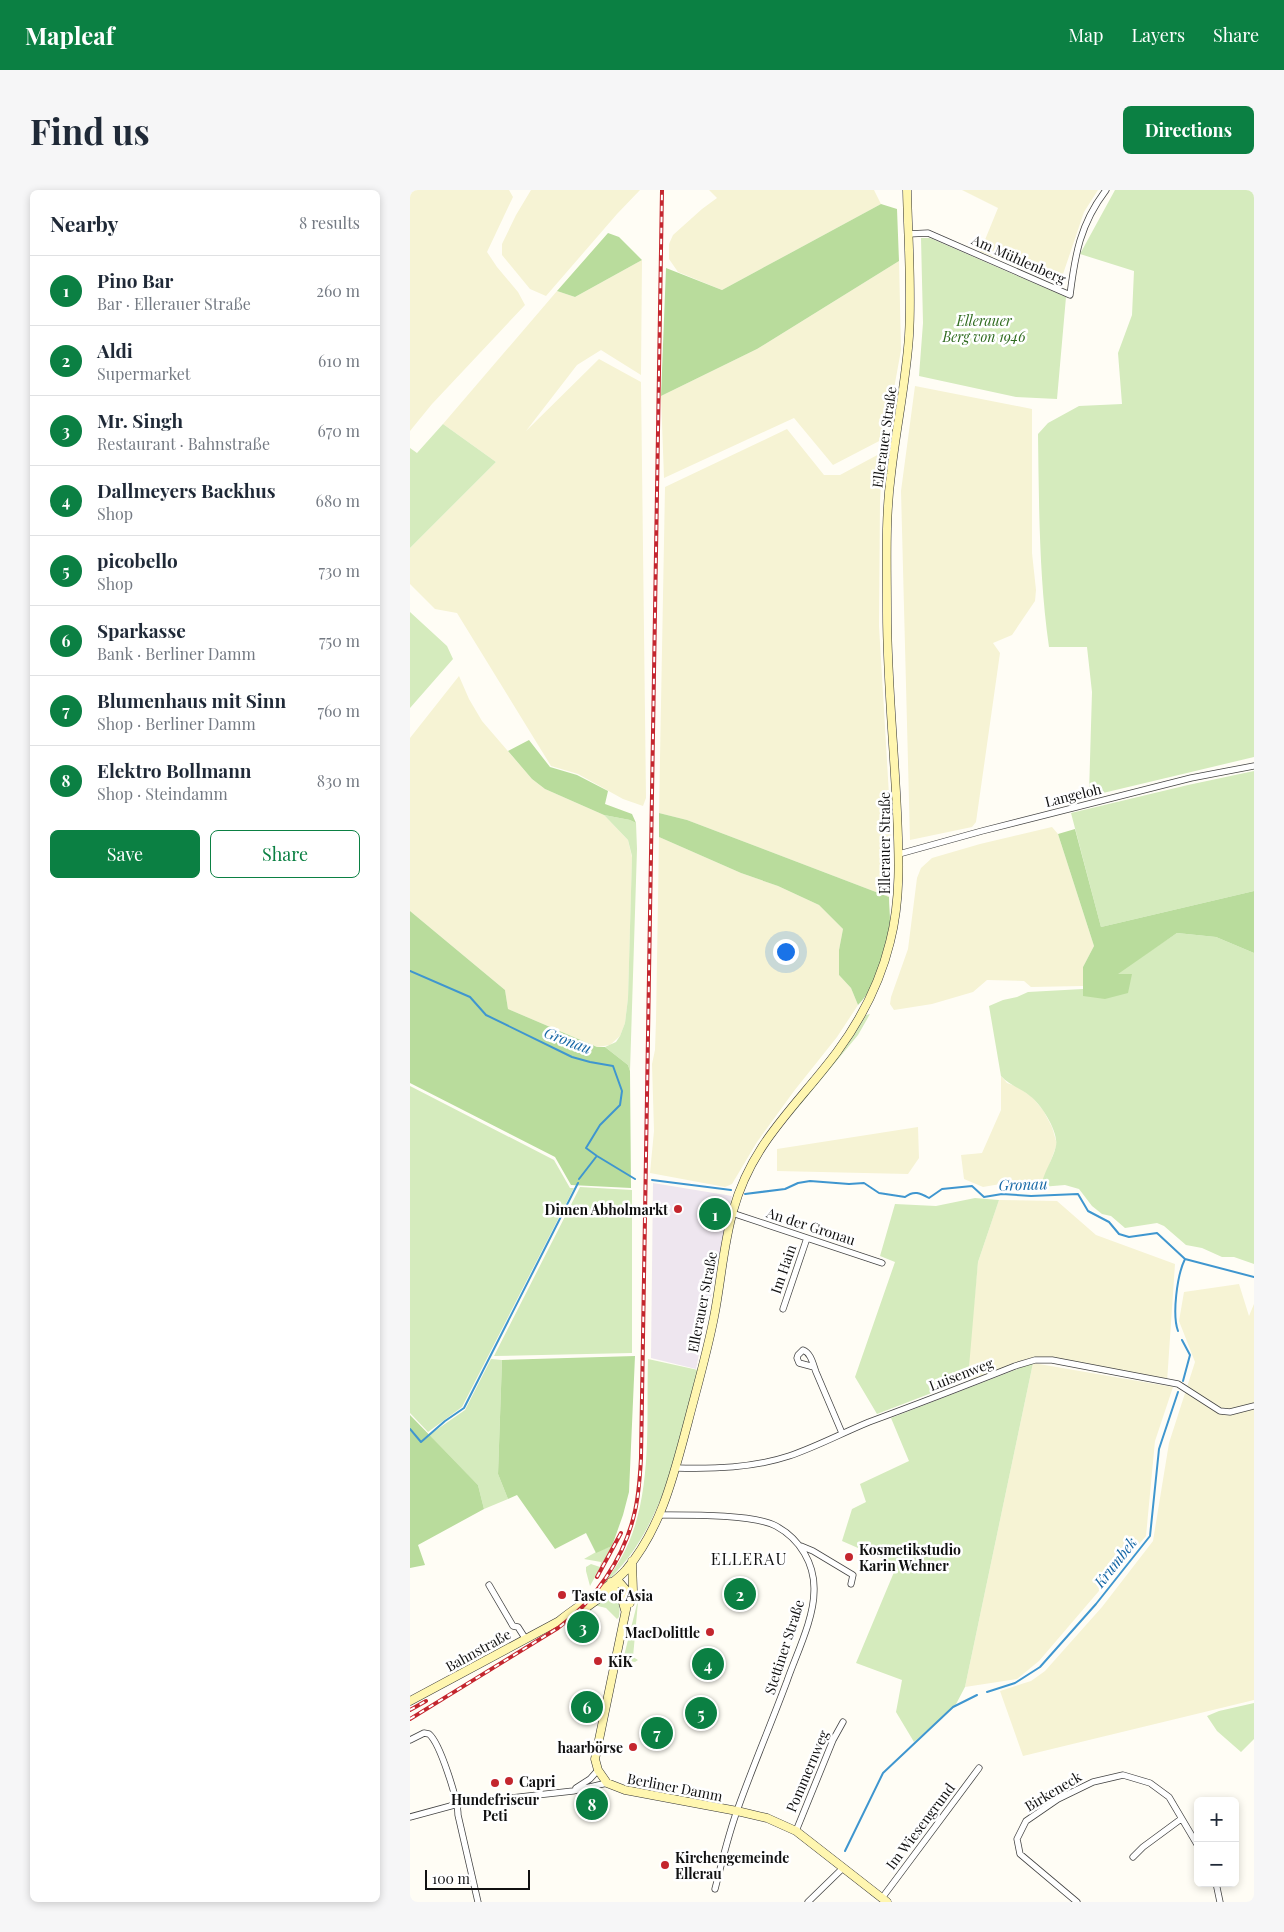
<!DOCTYPE html>
<html lang="en">
<head>
<meta charset="utf-8">
<style>
  body { margin:0; font-family:"Playfair Display",serif; background:#f6f6f7; color:#1f2937 }
  .controls { position:absolute; right:15px; bottom:15px; display:grid; overflow:hidden; border-radius:8px; box-shadow:0 2px 8px #0003 }
  .controls button { width:45px; height:45px; display:grid; place-items:center; padding:0; border:0; border-bottom:1px solid #e0e1e3; background:#fff; color:#1f2937; font:25px sans-serif }
  .scale { position:absolute; left:15px; bottom:12px; width:105px; box-sizing:border-box; padding-left:5px; border:2px solid #111; border-top:0; font-size:14px; line-height:18px; white-space:nowrap; color:#111; -webkit-text-stroke:4px #fff; paint-order:stroke }
  .you { position:absolute; left:375px; top:761px; width:18px; height:18px; margin:-12px; border:4px solid #fff; border-radius:50%; background:#1a73e8; box-shadow:0 0 0 8px #1a73e833 }
  .badge { display:grid; place-items:center; width:32px; height:32px; border-radius:50%; background:#0b8043; color:#fff; font-size:16px; font-weight:700 }
  .pin { position:absolute; translate:-50% -50%; border:2px solid #fff; box-shadow:0 1px 5px #0006 }
  .list { margin:0; padding:0; list-style:none }
  h2 { display:flex; justify-content:space-between; align-items:center; height:65px; margin:0; padding:0 20px; font-size:21px }
  h2 small { font-size:16px; font-weight:400; color:#747a83 }
  .list li { display:grid; grid-template-columns:32px 1fr auto; gap:15px; align-items:center; box-sizing:border-box; height:70px; padding:0 20px; border-top:1px solid #e0e1e3 }
  .list b { display:block; font-size:19px; white-space:nowrap }
  .list p { margin:0; font-size:16px; white-space:nowrap; color:#747a83 }
  .list em { font-size:16px; font-style:normal; color:#747a83 }
  .actions { display:flex; gap:10px; padding:15px 20px }
  .actions a { flex:1; padding:11px 0; border:1px solid #0b8043; border-radius:8px; text-align:center; font-size:18px; color:#0b8043 }
  .actions .main { background:#0b8043; color:#fff }
  .map { position:relative; flex:none; width:844px; height:1712px; overflow:hidden; border-radius:8px }
  header { display:flex; align-items:center; gap:30px; box-sizing:border-box; height:70px; padding:0 25px; background:#0b8043; color:#fff }
  header strong { font-size:24px }
  nav { display:flex; gap:28px; margin-inline-start:auto; font-size:18px }
  .intro { display:flex; align-items:center; justify-content:space-between; box-sizing:border-box; height:120px; padding:0 30px }
  h1 { margin:0; font-size:35px }
  .button { padding:12px 22px; border-radius:8px; background:#0b8043; color:#fff; font-size:18px; font-weight:700 }
  main { display:flex; gap:30px; padding:0 30px }
  aside { flex:1; background:#fff; border-radius:8px; box-shadow:0 2px 8px #0003 }
  .map>svg:first-child { display:block }
  .industrial { fill:#eee6ef }
  .farmland { fill:#f6f3d4 }
  .green { fill:#d5ebbd }
  .forest { fill:#b9dc9c }
  .lines { fill:none; stroke-linecap:round; stroke-linejoin:round }
  .stream { stroke:#3f96cf; stroke-width:2 }
  .minor-casing { stroke:#444; stroke-width:7 }
  .secondary-casing { stroke:#333; stroke-width:9 }
  .minor { stroke:#fff; stroke-width:5.5 }
  .secondary { stroke:#fff6b0; stroke-width:8 }
  .rail-casing { stroke:#c4262e; stroke-width:4 }
  .rail { stroke:#fff; stroke-width:2; stroke-dasharray:5.5; stroke-linecap:butt }
  .poi-dot { fill:#c4262e; stroke:#fff; stroke-width:2 }
  .labels { text-anchor:middle; dominant-baseline:central; stroke-width:5; stroke-linejoin:round; paint-order:stroke }
  .street-label { font-size:14px; fill:#111; stroke:#fff }
  .park-label { font-size:14px; font-style:italic; fill:#2f6b1f; stroke:#fff }
  .poi-label { font-size:14px; font-weight:bold; fill:#111; stroke:#fff; text-anchor:start }
  .water-label { font-size:15px; font-style:italic; fill:#1768a6; stroke:#fff }
  .quarter-label { font-size:16px; letter-spacing:1px; fill:#111; stroke:#fff }
</style>
</head>
<body>
<header>
<strong>Mapleaf</strong>
<nav><a>Map</a><a>Layers</a><a>Share</a></nav>
</header>
<div class="intro"><h1>Find us</h1><a class="button">Directions</a></div>
<main>
<aside>
<h2>Nearby<small>8 results</small></h2>
<ul class="list">
<li><span class="badge">1</span><div><b>Pino Bar</b><p>Bar · Ellerauer Straße</p></div><em>260 m</em></li>
<li><span class="badge">2</span><div><b>Aldi</b><p>Supermarket</p></div><em>610 m</em></li>
<li><span class="badge">3</span><div><b>Mr. Singh</b><p>Restaurant · Bahnstraße</p></div><em>670 m</em></li>
<li><span class="badge">4</span><div><b>Dallmeyers Backhus</b><p>Shop</p></div><em>680 m</em></li>
<li><span class="badge">5</span><div><b>picobello</b><p>Shop</p></div><em>730 m</em></li>
<li><span class="badge">6</span><div><b>Sparkasse</b><p>Bank · Berliner Damm</p></div><em>750 m</em></li>
<li><span class="badge">7</span><div><b>Blumenhaus mit Sinn</b><p>Shop · Berliner Damm</p></div><em>760 m</em></li>
<li><span class="badge">8</span><div><b>Elektro Bollmann</b><p>Shop · Steindamm</p></div><em>830 m</em></li>
</ul>
<div class="actions"><a class="main">Save</a><a>Share</a></div>
</aside>
<div class="map">
<svg width="844" height="1712" viewBox="0 0 844 1712">
  <rect width="100%" height="100%" fill="#fffdf5"/>
  <path class="industrial" d="M 243,993 L 322,1006 L 286,1179 L 241,1168 Z"/>
  <path class="farmland" d="M 0,0 L 99,0 L 103,7 L 77,62 L 87,77 L 108,102 L 115,115 L 22,214 L 0,241 Z
    M 121,0 L 230,0 L 207,24 L 136,106 L 120,99 L 92,65 L 92,54 L 106,25 Z
    M 299,0 L 464,0 L 471,14 L 312,100 L 268,82 L 259,69 L 259,54 L 263,45 L 292,19 L 307,8 Z
    M 552,0 L 688,0 L 674,22 L 651,90 L 570,62 L 588,18 Z
    M 232,70 L 231,185 L 191,160 L 167,175 L 116,241 L 189,169 L 231,192 L 236,608 L 233,616 L 213,609 L 168,584 L 141,576 L 47,423 L 25,419 L 0,394 L 0,358 L 86,272 L 33,234 L 147,101 L 165,107 Z
    M 489,71 L 491,160 L 475,248 L 423,275 L 384,228 L 254,288 L 251,206 L 347,159 Z
    M 505,196 L 622,219 L 622,363 L 626,400 L 625,411 L 602,445 L 583,453 L 590,463 L 566,632 L 562,637 L 500,650 L 491,301 Z
    M 377,239 L 414,285 L 430,285 L 473,262 L 470,311 L 469,436 L 481,639 L 479,707 L 277,630 L 249,623 L 255,297 Z
    M 49,486 L 59,509 L 72,531 L 122,589 L 135,599 L 194,625 L 218,650 L 222,667 L 218,808 L 215,833 L 210,846 L 200,855 L 187,857 L 98,819 L 95,800 L 0,721 L 0,548 Z
    M 642,637 L 648,644 L 684,756 L 673,777 L 673,796 L 621,797 L 614,791 L 577,790 L 563,802 L 522,814 L 484,820 L 480,814 L 481,807 L 498,759 L 507,688 L 511,678 L 522,668 L 570,654 Z
    M 249,647 L 331,683 L 368,696 L 409,715 L 433,739 L 429,760 L 429,785 L 441,798 L 448,815 L 427,847 L 384,901 L 347,952 L 322,994 L 315,997 L 240,983 L 244,941 L 242,874 L 245,860 L 246,830 Z
    M 591,886 L 597,893 L 608,897 L 622,907 L 633,920 L 642,937 L 647,954 L 631,997 L 614,1000 L 602,992 L 573,997 L 554,989 L 551,965 L 572,963 L 591,920 Z
    M 508,937 L 509,968 L 498,984 L 367,981 L 367,959 Z
    M 589,1010 L 647,1011 L 686,1045 L 765,1074 L 757,1192 L 642,1170 L 625,1170 L 560,1194 L 559,1166 L 568,1072 Z
    M 829,1094 L 839,1126 L 844,1114 L 844,1510 L 613,1566 L 590,1501 L 621,1491 L 635,1481 L 692,1417 L 743,1351 L 759,1253 L 785,1172 L 769,1131 L 774,1102 Z
    M 623,1173 L 763,1197 L 745,1251 L 736,1346 L 629,1471 L 607,1489 L 555,1497 Z"/>
  <path class="green" d="M 705,0 L 844,0 L 844,567 L 693,603 L 679,604 L 682,502 L 677,457 L 639,457 C 629,387 629,315 628,244 L 638,233 L 669,216 L 712,214 L 708,163 L 722,125 L 724,81 L 670,64 Z
    M 511,48 L 520,48 L 656,107 L 647,209 L 606,207 L 509,186 L 513,133 Z
    M 33,234 L 86,272 L 0,358 L 0,258 L 7,263 Z
    M 0,422 L 37,456 L 43,469 L 0,518 Z
    M 844,581 L 844,701 L 691,737 L 661,623 L 778,595 Z
    M 194,625 L 220,630 L 226,633 L 227,659 L 220,881 L 218,875 L 195,857 L 206,852 L 210,846 L 215,833 L 218,808 L 222,666 L 218,650 Z
    M 767,743 L 806,747 L 844,763 L 844,1074 L 824,1067 L 812,1067 L 792,1058 L 776,1055 L 754,1036 L 747,1033 L 715,1038 L 701,1026 L 692,1024 L 682,1016 L 669,999 L 655,995 L 631,997 C 633,983 643,970 646,956 C 649,942 631,914 620,906 C 610,898 599,895 591,886 L 579,816 L 593,810 L 607,807 L 618,802 L 673,799 L 673,806 Z
    M 460,824 L 448,845 L 376,932 L 431,862 L 456,825 Z
    M 0,896 L 144,970 L 160,998 L 164,998 L 52,1217 L 18,1242 L 0,1223 Z
    M 170,997 L 222,1000 L 222,1163 L 84,1166 Z
    M 565,1008 L 589,1010 L 568,1072 L 558,1189 L 467,1224 L 445,1187 L 485,1072 L 470,1066 L 485,1014 L 526,1016 Z
    M 81,1169 L 92,1170 L 88,1284 L 98,1309 L 74,1319 L 68,1295 L 19,1245 L 55,1220 Z
    M 238,1169 L 288,1180 C 272,1249 250,1349 192,1395 C 198,1387 205,1379 210,1370 C 244,1312 236,1234 238,1169 Z
    M 623,1173 L 555,1497 L 545,1516 L 504,1552 L 486,1522 L 492,1490 L 446,1473 L 487,1375 L 432,1351 L 442,1319 L 456,1312 L 450,1294 L 499,1271 L 481,1228 Z
    M 202,1356 L 180,1396 L 176,1381 L 176,1377 L 181,1374 L 190,1377 L 191,1372 L 174,1369 L 186,1362 Z
    M 231,1398 L 234,1398 L 233,1412 L 228,1412 L 223,1467 L 228,1470 L 225,1472 L 213,1470 Z
    M 199,1406 C 211,1408 210,1417 209,1427 L 207,1429 L 196,1418 L 184,1415 Z
    M 844,1513 L 844,1549 L 831,1562 L 807,1541 L 797,1526 L 809,1521 Z"/>
  <path class="forest" d="M 471,14 L 487,19 L 489,71 L 347,159 L 251,206 L 256,78 L 312,100 Z
    M 198,43 L 209,47 L 232,70 L 165,107 L 147,101 Z
    M 119,550 L 140,577 L 167,585 L 198,601 L 195,614 L 222,624 L 226,633 L 220,630 L 194,625 L 135,599 L 122,589 L 98,561 Z
    M 249,623 L 277,630 L 479,707 C 479,715 480,723 480,731 C 478,754 465,800 448,815 L 441,798 L 429,785 L 429,760 L 433,739 L 409,715 L 368,696 L 331,683 L 249,647 Z
    M 665,639 L 691,737 L 844,701 L 844,763 L 806,747 L 767,743 L 708,784 L 722,784 L 718,803 L 695,809 L 673,806 L 673,777 L 684,756 L 648,644 Z
    M 0,721 L 95,800 L 98,819 L 187,857 L 195,857 L 218,875 L 220,881 L 221,998 L 161,995 L 145,967 L 0,893 Z
    M 225,1166 L 219,1302 L 213,1325 L 202,1356 L 186,1363 L 176,1343 L 145,1359 L 107,1305 L 98,1309 L 88,1284 L 92,1170 Z
    M 0,1225 L 68,1295 L 74,1319 L 8,1355 L 15,1375 L 0,1378 Z"/>
  <g class="lines">
    <path class="stream" d="M 0,781 L 60,807 L 76,825 L 162,867 L 180,872 L 203,876 L 212,901 L 210,915 L 190,935 L 176,958 L 187,966 L 225,989
      M 169,989 L 186,967
      M 242,990 L 321,1000
      M 335,1004 L 375,999 L 388,993 L 400,991 L 439,994 L 454,993 L 469,1003 L 495,1007 C 504,1000 510,1003 519,1008 L 532,999 L 562,996 L 574,1007 L 592,1004 L 621,1006 L 668,1004 L 678,1021 L 699,1032 L 709,1044 L 719,1047 L 747,1043 L 775,1069 L 844,1087
      M 768,1141 C 762,1125 767,1085 775,1069
      M 772,1150 L 780,1165 L 773,1191
      M 0,1239 L 11,1252 L 35,1231 L 54,1218 L 168,993
      M 577,1502 L 605,1493 L 630,1477 L 686,1414 L 740,1346 L 749,1259 L 768,1202
      M 435,1661 L 473,1583 L 543,1517 L 567,1505"/>
    <g class="minor-casing">
      <path id="minor" d="M 498,44 L 518,43 L 660,105 C 665,65 670,34 696,0
        M 489,664 L 572,641 L 781,588 L 844,576
        M 322,1023 L 472,1073
        M 373,1119 L 397,1048
        M 404,1177 L 389,1173 L 387,1168 L 388,1165 L 393,1160 C 401,1163 403,1174 406,1182 L 432,1243
        M 266,1278 C 303,1279 343,1278 379,1266 C 406,1257 432,1243 459,1232 C 508,1214 557,1195 605,1176 L 625,1170 L 642,1170 L 768,1194 L 810,1221 L 820,1222 L 844,1216
        M 250,1325 C 277,1325 344,1324 366,1336 C 390,1349 405,1374 404,1401 C 404,1429 386,1465 377,1491 C 361,1534 343,1576 328,1618 C 318,1645 312,1672 305,1699
        M 391,1356 L 403,1361 L 443,1385 L 441,1394
        M 79,1395 L 103,1436 L 108,1437 L 115,1448
        M 0,1550 L 14,1543 L 19,1544 C 30,1553 48,1610 48,1625 L 68,1712
        M 166,1598 L 180,1589 L 188,1580
        M 0,1627 L 48,1614 L 163,1601 L 197,1593
        M 386,1641 L 423,1550 L 433,1532
        M 723,1667 L 733,1657 L 771,1629
        M 806,1693 L 810,1712
        M 472,1708 L 569,1578
        M 398,1712 L 433,1678
        M 667,1712 L 610,1664 L 607,1649 L 616,1631 L 648,1609 L 683,1592 L 713,1585 L 740,1593 L 759,1607 L 788,1656"/>
    </g>
    <g class="secondary-casing">
      <path id="secondary" d="M 201,1392 L 206,1392 L 210,1393 L 216,1400 L 218,1410 L 185,1569 L 188,1580 L 197,1593 L 215,1600 L 327,1621 L 357,1628 L 386,1641 L 477,1712
        M 203,1398 L 212,1409 L 215,1420
        M 220,1413 L 223,1401 L 222,1371
        M 177,1417 L 203,1398 L 207,1390
        M 149,1431 C 169,1414 199,1399 216,1380 C 252,1337 264,1284 278,1232 C 287,1197 297,1163 304,1127 C 311,1092 313,1056 323,1021 C 342,952 386,917 427,862 C 452,828 470,793 480,752 C 491,710 489,665 487,622 C 484,555 477,488 477,422 C 477,376 475,329 481,284 C 486,238 496,192 499,146 C 502,98 498,48 497,0
        M 0,1511 L 151,1430"/>
    </g>
    <use href="#minor" class="minor"/>
    <use href="#secondary" class="secondary"/>
    <g class="rail-casing">
      <path id="rail" d="M 187,1387 L 211,1343
        M 0,1520 L 16,1511
        M 0,1529 L 148,1438 C 184,1412 214,1368 224,1325 C 229,1306 230,1287 231,1268 L 252,0"/>
    </g>
    <use href="#rail" class="rail"/>
  </g>
  <g class="poi-dot">
    <circle cx="268" cy="1019" r="5"/>
    <circle cx="439" cy="1367" r="5"/>
    <circle cx="152" cy="1405" r="5"/>
    <circle cx="300" cy="1442" r="5"/>
    <circle cx="188" cy="1471" r="5"/>
    <circle cx="223" cy="1557" r="5"/>
    <circle cx="99" cy="1591" r="5"/>
    <circle cx="85" cy="1593" r="5"/>
    <circle cx="255" cy="1675" r="5"/>
  </g>
  <g class="labels">
    <g class="street-label">
      <text transform="translate(609 69) rotate(24)">Am Mühlenberg</text>
      <text transform="translate(474 247) rotate(-82)">Ellerauer Straße</text>
      <text transform="translate(663 605) rotate(-14)">Langeloh</text>
      <text transform="translate(474 653) rotate(-90)">Ellerauer Straße</text>
      <text transform="translate(401 1036) rotate(18)">An der Gronau</text>
      <text transform="translate(373 1079) rotate(-71)">Im Hain</text>
      <text transform="translate(292 1112) rotate(-79)">Ellerauer Straße</text>
      <text transform="translate(551 1184) rotate(-21)">Luisenweg</text>
      <text transform="translate(374 1457) rotate(-72)">Stettiner Straße</text>
      <text transform="translate(68 1460) rotate(-29)">Bahnstraße</text>
      <text transform="translate(397 1581) rotate(-67)">Pommernweg</text>
      <text transform="translate(265 1597) rotate(11)">Berliner Damm</text>
      <text transform="translate(643 1601) rotate(-31)">Birkeneck</text>
      <text transform="translate(510 1636) rotate(-53)">Im Wiesengrund</text>
    </g>
    <g class="park-label">
      <text x="574" y="130">Ellerauer<tspan x="574" dy="16">Berg von 1946</tspan></text>
    </g>
    <g class="poi-label">
      <text x="258" y="1019" text-anchor="end">Dimen Abholmarkt</text>
      <text x="449" y="1359">Kosmetikstudio<tspan x="449" dy="16">Karin Wehner</tspan></text>
      <text x="162" y="1405">Taste of Asia</text>
      <text x="290" y="1442" text-anchor="end">MacDolittle</text>
      <text x="198" y="1471">KiK</text>
      <text x="213" y="1557" text-anchor="end">haarbörse</text>
      <text x="109" y="1591">Capri</text>
      <text x="85" y="1609" text-anchor="middle">Hundefriseur<tspan x="85" dy="16">Peti</tspan></text>
      <text x="265" y="1667">Kirchengemeinde<tspan x="265" dy="16">Ellerau</tspan></text>
    </g>
    <g class="water-label">
      <text transform="translate(158 850) rotate(21)">Gronau</text>
      <text transform="translate(613 994) rotate(-2)">Gronau</text>
      <text transform="translate(705 1372) rotate(-52)">Krumbek</text>
    </g>
    <g class="quarter-label">
      <text x="339" y="1368">ELLERAU</text>
    </g>
  </g>
</svg>
<div class="controls">
<button>+</button>
<button>−</button>
</div>
<div class="scale">100 m</div>
<div class="you"></div>
<div class="pin badge" style="left:305px;top:1024px">1</div>
<div class="pin badge" style="left:330px;top:1404px">2</div>
<div class="pin badge" style="left:173px;top:1437px">3</div>
<div class="pin badge" style="left:298px;top:1474px">4</div>
<div class="pin badge" style="left:291px;top:1523px">5</div>
<div class="pin badge" style="left:177px;top:1517px">6</div>
<div class="pin badge" style="left:247px;top:1543px">7</div>
<div class="pin badge" style="left:182px;top:1614px">8</div>
</div>
</main>
</body>
</html>
